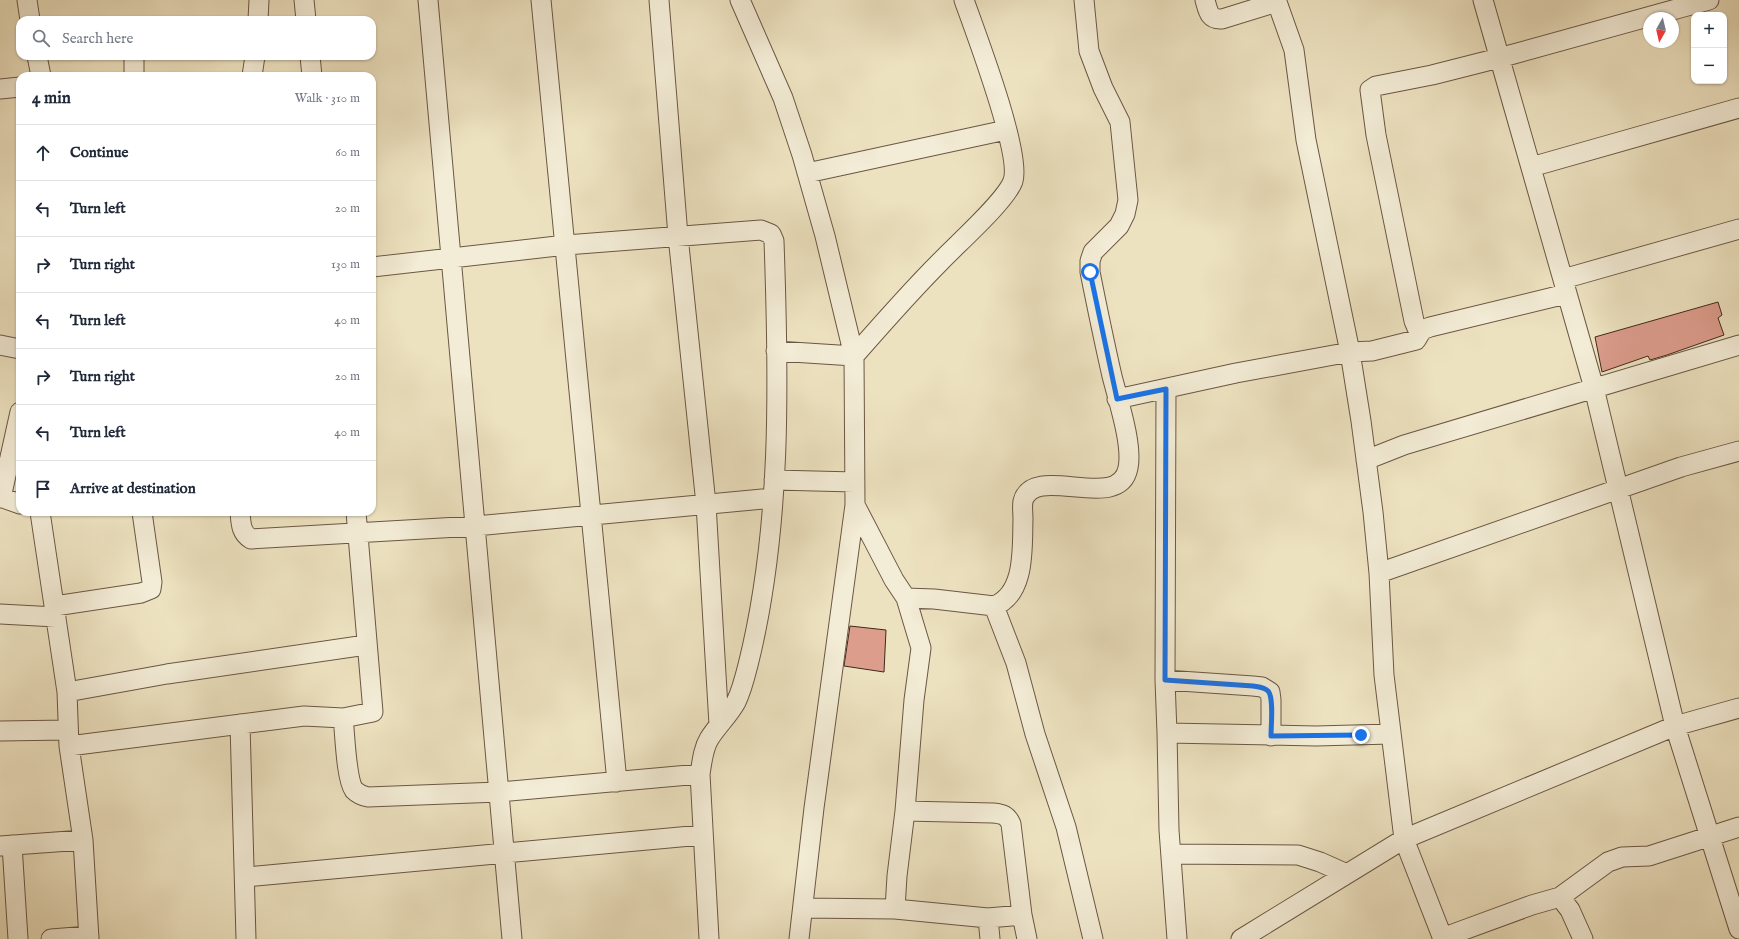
<!DOCTYPE html>
<html lang="en">
<head>
<meta charset="utf-8">
<style>
  body { margin:0; font-family:"IM FELL English",serif; background:#f2f2f3; color:#1f2937 }
  .controls { position:absolute; right:12px; top:12px; display:grid; overflow:hidden; border-radius:8px; box-shadow:0 1px 3px #0004 }
  .controls button { width:36px; height:36px; display:grid; place-items:center; padding:0; border:0; border-bottom:1px solid #e0e1e3; background:#fff; color:#1f2937; font:20px sans-serif }
  .compass { position:absolute; left:1643px; top:12px; width:36px; height:36px; border-radius:50%; background:#fff; box-shadow:0 1px 3px #0004; rotate:188deg }
  .stop { position:absolute; width:12px; height:12px; margin:-9px; border:3px solid #1a73e8; border-radius:50%; background:#fff }
  .stop.end { background:#1a73e8; border-color:#fff; box-shadow:0 1px 4px #0008 }
  .list { margin:0; padding:0; list-style:none }
  h2 { display:flex; justify-content:space-between; align-items:center; height:52px; margin:0; padding:0 16px; font-size:17px }
  h2 small { font-size:13px; font-weight:400; color:#747a83 }
  .list li { display:grid; grid-template-columns:26px 1fr auto; gap:12px; align-items:center; box-sizing:border-box; height:56px; padding:0 16px; border-top:1px solid #e0e1e3 }
  .list b { display:block; font-size:15px; white-space:nowrap }
  .list em { font-size:13px; font-style:normal; color:#747a83 }
  .icon { flex:none; width:22px; height:22px; fill:none; stroke:currentColor; stroke-width:2; stroke-linecap:round; stroke-linejoin:round }
  .map { position:relative; flex:none; width:1739px; height:939px; overflow:hidden }
  .search { position:absolute; background:#fff; box-shadow:0 1px 3px #0004; left:16px; top:16px; width:360px; height:44px; display:flex; align-items:center; gap:10px; box-sizing:border-box; padding:0 14px; border-radius:12px; color:#747a83; font-size:15px }
  .panel { position:absolute; background:#fff; box-shadow:0 1px 3px #0004; left:16px; top:72px; width:360px; height:444px; border-radius:12px }
  .map>svg:first-child { display:block }
  .building { fill:#dd9d8d; stroke:#40291b }
  .lines { fill:none; stroke-linecap:round; stroke-linejoin:round }
  .minor-casing { stroke:#6b5744; stroke-width:21 }
  .minor { stroke:#f3ecd6; stroke-width:19 }
  .route { stroke:#1a73e8; stroke-width:5 }
</style>
</head>
<body>
<div class="map">
<svg width="1739" height="939" viewBox="0 0 1739 939">
  <rect width="100%" height="100%" fill="#ede2c0"/>
  <filter id="stains"><feTurbulence type="fractalNoise" baseFrequency=".005" numOctaves="4"/><feColorMatrix values="0 0 0 0 .2 0 0 0 0 .09 0 0 0 0 .02 0 0 0 .5 -.17"/></filter>
  <radialGradient id="worn" r=".72"><stop offset=".6" stop-color="#630" stop-opacity="0"/><stop offset="1" stop-color="#630" stop-opacity=".3"/></radialGradient>
  <path class="building" d="M 1718,302 L 1722,315 L 1718,318 L 1724,335 L 1667,355 L 1650,360 L 1648,356 L 1602,372 L 1595,337 Z
    M 850,626 L 886,630 L 884,672 L 844,666 Z"/>
  <g class="lines">
    <g class="minor-casing">
      <path id="minor" d="M 27,0 L 30,20
        M 304,0 L 306,20
        M 428,0 L 512,939
        M 541,0 L 617,782
        M 659,0 L 678,236 L 706,504 L 719,725
        M 740,0 L 783,98 L 802,155 L 825,236 L 854,356 L 855,505 L 894,580 L 906,598 L 921,648 L 914,700 L 905,811 L 897,876 L 895,909 L 988,918 L 990,939
        M 1205,0 C 1208,11 1209,20 1222,19 L 1277,2 L 1294,50 L 1306,140 L 1350,352 L 1361,421 L 1373,512 L 1379,573 L 1384,675 L 1404,839 L 1443,939
        M 1483,0 L 1594,388 L 1675,726 L 1739,929
        M 258,20 L 259,0
        M 37,56 L 41,76
        M 134,56 L 134,76
        M 310,56 L 312,76
        M 252,76 L 255,56
        M 0,89 L 20,87
        M 1531,167 L 1739,108
        M 807,173 L 1006,130
        M 372,267 L 566,245 L 761,230 L 771,234 L 774,241 C 779,381 782,529 748,665 C 745,677 741,692 736,702 C 729,715 717,726 709,739 C 703,749 702,762 700,774 L 709,939
        M 1563,279 L 1739,229
        M 1566,294 L 1430,327 L 1422,330 L 1417,328 L 1414,321 L 1376,135 L 1370,90 L 1376,86 L 1432,75 L 1499,58 L 1709,0
        M 0,345 L 20,349
        M 776,351 L 854,356 C 882,324 910,292 940,262 C 957,244 1006,201 1013,181 C 1022,154 975,31 964,0
        M 1166,389 L 1165,680 L 1167,733
        M 1117,399 L 1236,373 L 1350,352 L 1372,351 L 1416,340 L 1422,330
        M 1366,460 L 1404,445 L 1739,345
        M 774,480 L 855,482
        M 0,497 L 20,504
        M 1,498 L 20,412
        M 40,512 L 67,692 L 69,746 L 83,840 L 89,939
        M 240,512 C 241,524 241,533 251,539 L 476,526 L 773,498
        M 1379,573 L 1681,467 L 1739,451
        M 906,598 L 934,599 L 994,606 C 1026,594 1022,547 1023,519 C 1023,514 1022,507 1023,501 C 1034,462 1119,514 1128,468 C 1133,445 1118,400 1112,376 C 1104,341 1097,307 1090,272 L 1090,261 L 1093,252 L 1119,226 L 1125,214 L 1128,200 L 1120,122 L 1103,88 L 1089,51 L 1084,0
        M 55,606 L 141,593 L 151,589 L 152,582 L 142,512
        M 994,606 L 1016,663 L 1035,734 L 1066,827 L 1093,939
        M 0,614 L 56,617
        M 1165,680 L 1253,686 L 1262,687 L 1270,692 L 1271,700 L 1271,736
        M 67,692 L 167,674 L 366,645
        M 343,718 C 345,733 346,779 354,790 C 358,794 363,796 368,797 L 499,792 L 700,774
        M 240,724 L 246,939
        M 0,731 L 68,730
        M 69,746 L 304,716 L 343,718 L 373,712 L 356,512
        M 905,811 L 993,813 C 1003,814 1007,815 1011,824 L 1022,915
        M 12,845 L 18,939
        M 0,846 L 83,840
        M 1171,854 L 1298,855 L 1320,862 L 1347,874
        M 245,877 L 702,835
        M 1560,897 L 1608,862 L 1622,857 L 1649,856 L 1739,827
        M 803,908 L 895,909
        M 988,918 L 1022,915 L 1027,939
        M 1442,938 L 1532,905 L 1560,897 L 1570,910 L 1583,939
        M 51,939 L 89,936
        M 799,939 L 814,808 L 855,505
        M 1177,939 L 1169,830 L 1167,733 L 1316,736 L 1391,734
        M 1241,939 L 1404,839 L 1675,726 L 1739,708"/>
    </g>
    <use href="#minor" class="minor"/>
  </g>
  <g class="lines">
    <path class="route" d="M 1090,272 L 1117,399 L 1166,389 L 1165,680 L 1253,686 C 1258,687 1264,687 1268,691 C 1274,697 1271,726 1271,736 L 1361,735"/>
  </g>
  <rect width="100%" height="100%" filter="url(#stains)"/>
  <rect width="100%" height="100%" fill="url(#worn)"/>
</svg>
<div class="controls">
<button>+</button>
<button>−</button>
</div>
<svg class="compass" viewBox="-18 -18 36 36"><path d="M0-13l5 13h-10z" fill="#e53935"/><path d="M0 13l5-13h-10z" fill="#747a83"/></svg>
<div class="stop" style="left:1090px;top:272px"></div>
<div class="stop end" style="left:1361px;top:735px"></div>
<div class="search"><svg class="icon" aria-label="search" viewBox="0 0 24 24"><circle cx="10" cy="10" r="6"/><path d="M15 15l6 6"/></svg>Search here</div>
<section class="panel">
<h2>4 min<small>Walk · 310 m</small></h2>
<ul class="list">
<li><svg class="icon" aria-label="ahead" viewBox="0 0 24 24"><path d="M12 20V5M6 11l6-6 6 6"/></svg><div><b>Continue</b></div><em>60 m</em></li>
<li><svg class="icon" aria-label="left" viewBox="0 0 24 24"><path d="M17 20v-9H6M10 6l-5 5 5 5"/></svg><div><b>Turn left</b></div><em>20 m</em></li>
<li><svg class="icon" aria-label="right" viewBox="0 0 24 24"><path d="M7 20v-9h11M14 6l5 5-5 5"/></svg><div><b>Turn right</b></div><em>130 m</em></li>
<li><svg class="icon" aria-label="left" viewBox="0 0 24 24"><path d="M17 20v-9H6M10 6l-5 5 5 5"/></svg><div><b>Turn left</b></div><em>40 m</em></li>
<li><svg class="icon" aria-label="right" viewBox="0 0 24 24"><path d="M7 20v-9h11M14 6l5 5-5 5"/></svg><div><b>Turn right</b></div><em>20 m</em></li>
<li><svg class="icon" aria-label="left" viewBox="0 0 24 24"><path d="M17 20v-9H6M10 6l-5 5 5 5"/></svg><div><b>Turn left</b></div><em>40 m</em></li>
<li><svg class="icon" aria-label="arrive" viewBox="0 0 24 24"><path d="M6 21V4h12l-3 4 3 4H6"/></svg><div><b>Arrive at destination</b></div></li>
</ul>
</section>
</div>
</body>
</html>
